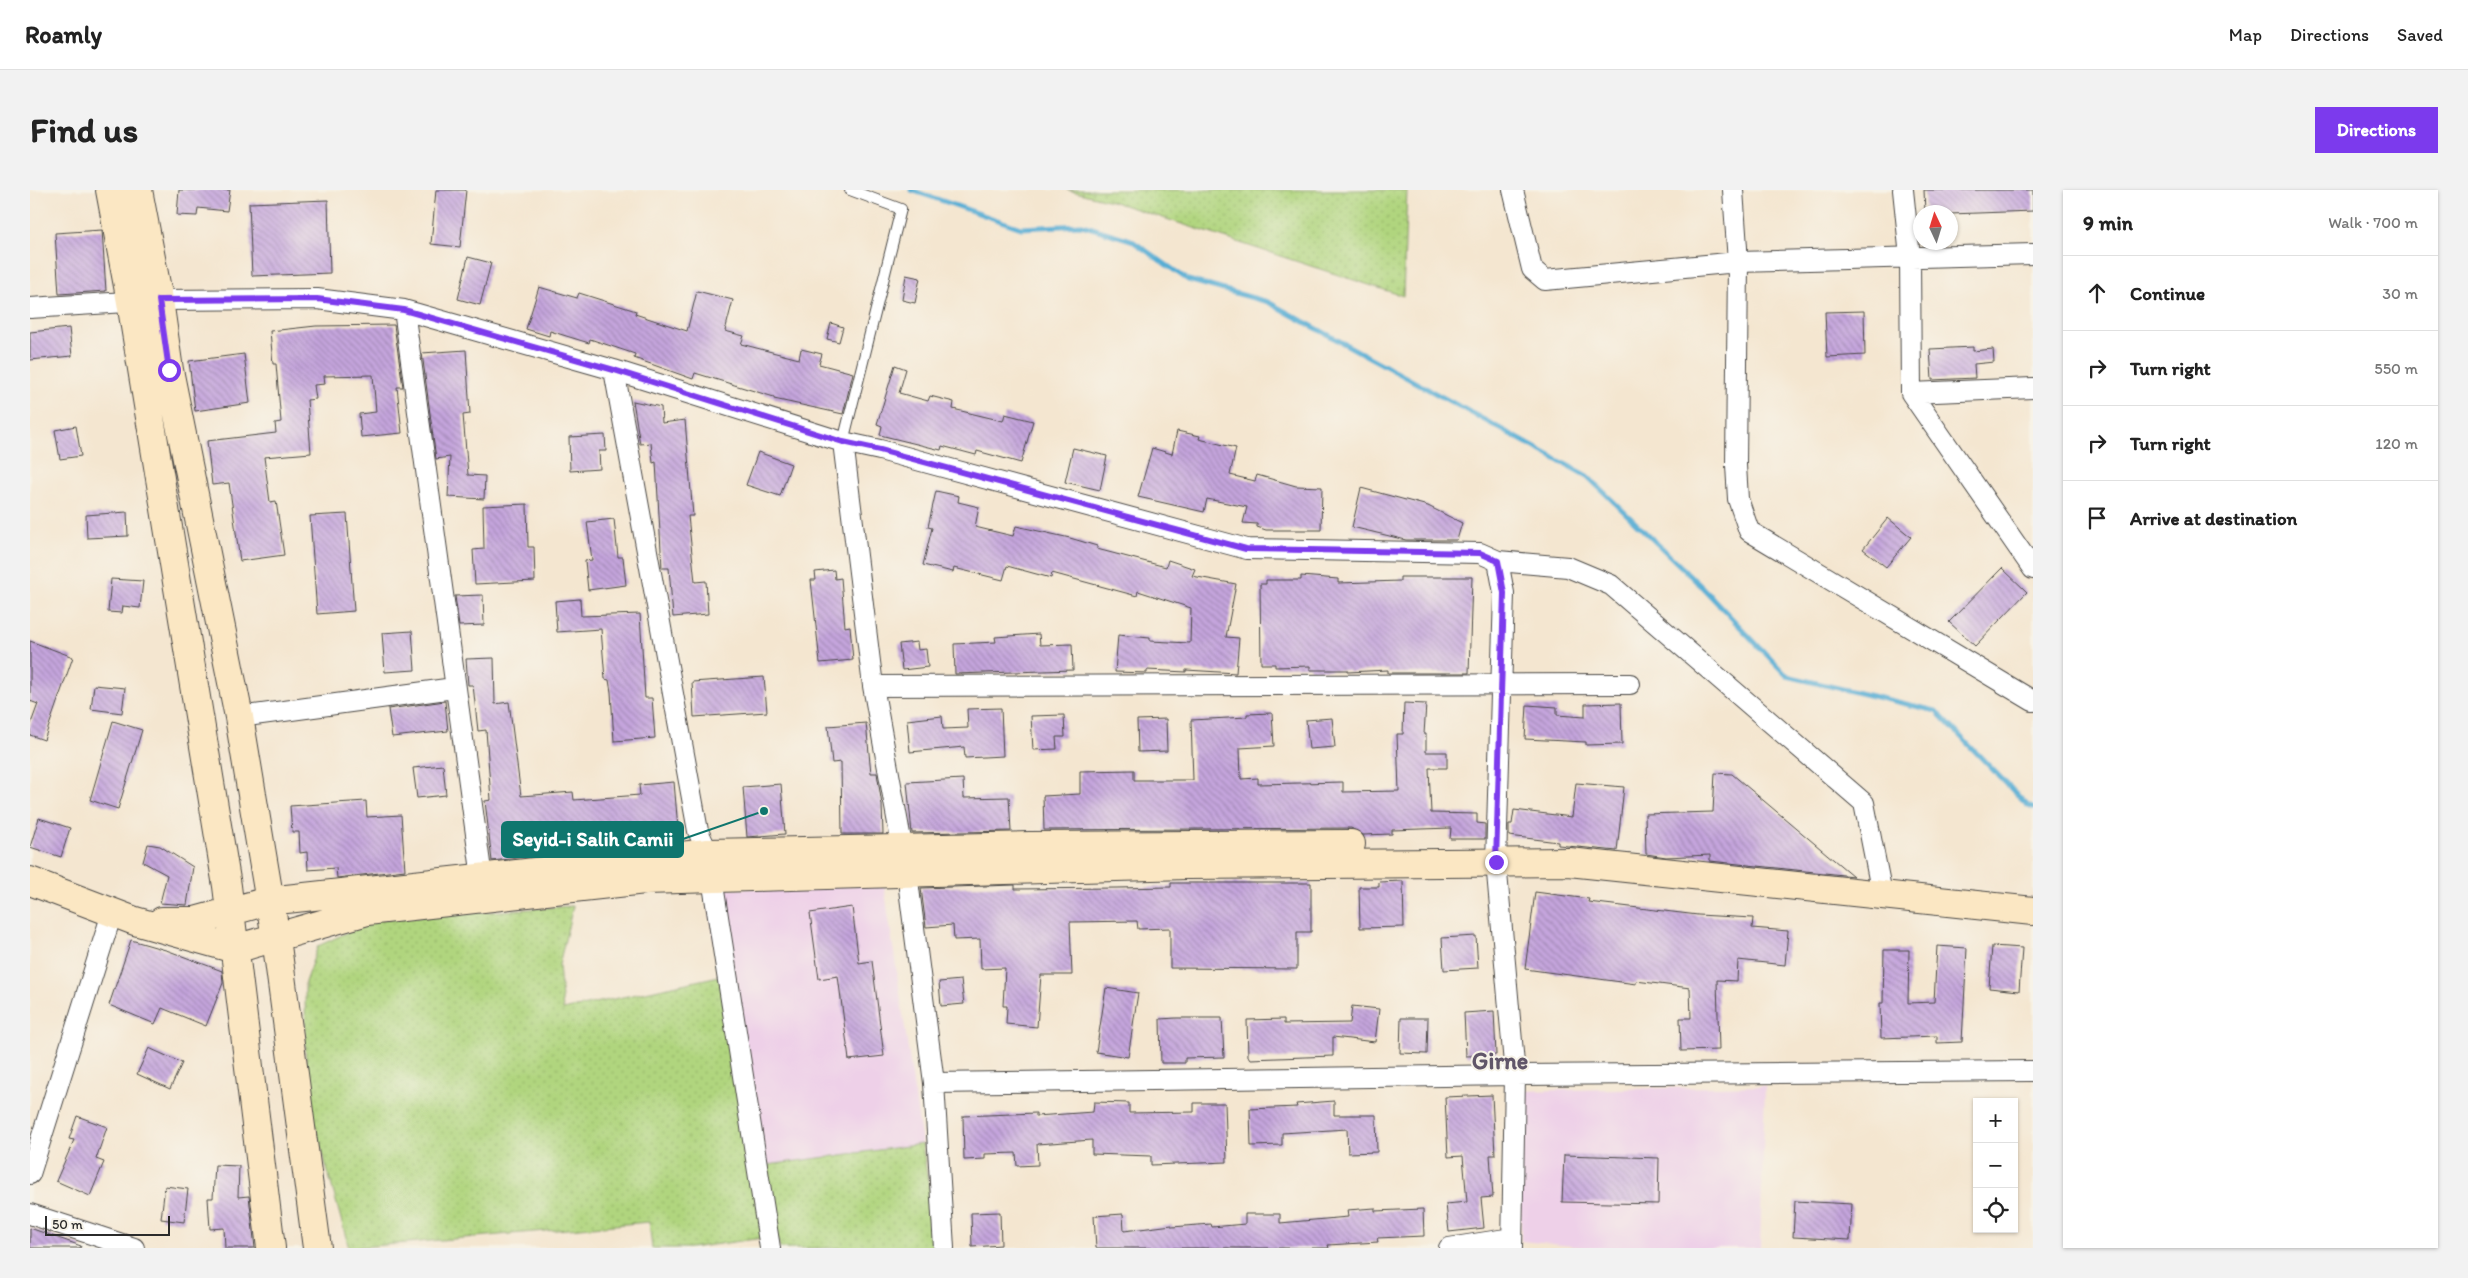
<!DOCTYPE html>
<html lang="en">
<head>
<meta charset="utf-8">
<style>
  body { margin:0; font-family:Itim,sans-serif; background:#f2f2f2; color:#222 }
  .controls { position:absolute; right:15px; bottom:15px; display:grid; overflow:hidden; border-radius:0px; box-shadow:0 1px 4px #0004 }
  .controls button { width:45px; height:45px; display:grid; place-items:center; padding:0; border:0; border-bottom:1px solid #e0e0e0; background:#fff; color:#222; font:25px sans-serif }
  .compass { position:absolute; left:1883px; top:15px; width:45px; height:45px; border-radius:50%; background:#fff; box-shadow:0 1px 4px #0004; rotate:356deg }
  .scale { position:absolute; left:15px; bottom:12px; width:125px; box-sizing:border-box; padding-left:5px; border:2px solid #2b2b2b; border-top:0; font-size:14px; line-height:18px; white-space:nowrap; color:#2b2b2b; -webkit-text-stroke:4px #f7f3e8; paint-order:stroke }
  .stop { position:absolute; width:15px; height:15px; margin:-11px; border:4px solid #7c3aed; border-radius:50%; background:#fff }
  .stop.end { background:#7c3aed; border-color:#fff; box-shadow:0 1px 5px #0008 }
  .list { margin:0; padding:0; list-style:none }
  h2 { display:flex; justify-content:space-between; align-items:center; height:65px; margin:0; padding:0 20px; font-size:21px }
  h2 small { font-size:16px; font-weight:400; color:#767676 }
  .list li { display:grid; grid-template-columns:32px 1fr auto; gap:15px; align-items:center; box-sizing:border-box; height:75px; padding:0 20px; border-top:1px solid #e0e0e0 }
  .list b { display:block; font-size:19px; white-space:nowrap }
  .list em { font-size:16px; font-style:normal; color:#767676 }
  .icon { flex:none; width:28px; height:28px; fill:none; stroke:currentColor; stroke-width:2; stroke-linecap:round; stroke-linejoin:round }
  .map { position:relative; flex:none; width:2003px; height:1058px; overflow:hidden; border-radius:0px }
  header { display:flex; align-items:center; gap:30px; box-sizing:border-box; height:70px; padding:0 25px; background:#fff; border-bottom:1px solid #e0e0e0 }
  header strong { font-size:24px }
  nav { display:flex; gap:28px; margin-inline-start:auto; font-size:18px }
  .intro { display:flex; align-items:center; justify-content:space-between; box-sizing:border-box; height:120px; padding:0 30px }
  h1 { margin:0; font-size:35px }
  .button { padding:12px 22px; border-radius:0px; background:#7c3aed; color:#fff; font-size:18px; font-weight:700 }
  main { display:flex; gap:30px; padding:0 30px }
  aside { flex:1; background:#fff; border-radius:0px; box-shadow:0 1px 4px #0004 }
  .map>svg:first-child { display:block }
  .built { fill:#eed0e8 }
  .park { fill:url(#park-dots); stroke:#6e8054 }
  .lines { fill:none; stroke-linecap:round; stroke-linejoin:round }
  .stream { stroke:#57add4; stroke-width:5 }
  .building { fill:url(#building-back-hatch) }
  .lane-casing { stroke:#494744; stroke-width:12 }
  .street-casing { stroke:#494744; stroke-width:22 }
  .secondary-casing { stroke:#494744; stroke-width:30 }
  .lane { stroke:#fff; stroke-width:10 }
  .street { stroke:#fff; stroke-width:20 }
  .secondary { stroke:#fbe7c3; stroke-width:28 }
  .route { stroke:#7c3aed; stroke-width:6 }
  .labels { text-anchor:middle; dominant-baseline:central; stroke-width:4; stroke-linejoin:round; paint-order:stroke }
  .district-label { font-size:24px; font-weight:bold; fill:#615669; stroke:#f7f3e8 }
  .leader { fill:none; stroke:#0f766e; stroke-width:2 }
  .callout-dot { fill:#0f766e; stroke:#f7f3e8; stroke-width:2 }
  .callout { fill:#0f766e; stroke:#0f766e; stroke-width:2 }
  .callout-label { font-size:20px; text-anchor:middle; font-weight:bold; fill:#fff }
</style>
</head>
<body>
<header>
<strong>Roamly</strong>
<nav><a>Map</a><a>Directions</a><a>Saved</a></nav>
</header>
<div class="intro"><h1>Find us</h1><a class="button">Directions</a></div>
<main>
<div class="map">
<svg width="2003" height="1058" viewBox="0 0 2003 1058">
  <defs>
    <pattern id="park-dots" width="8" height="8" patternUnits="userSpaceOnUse" patternTransform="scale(1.25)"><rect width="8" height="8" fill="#b0d57e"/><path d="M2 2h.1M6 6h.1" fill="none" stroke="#98b76d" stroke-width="1.8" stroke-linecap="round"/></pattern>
    <pattern id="building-back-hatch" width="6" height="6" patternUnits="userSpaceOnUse" patternTransform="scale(1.25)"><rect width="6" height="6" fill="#c5a5dd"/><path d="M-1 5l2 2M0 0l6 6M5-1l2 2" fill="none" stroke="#a087b3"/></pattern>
  </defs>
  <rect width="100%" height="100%" fill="#f7f3e8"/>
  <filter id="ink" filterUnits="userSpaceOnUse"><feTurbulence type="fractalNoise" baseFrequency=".02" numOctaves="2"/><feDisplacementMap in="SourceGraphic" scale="10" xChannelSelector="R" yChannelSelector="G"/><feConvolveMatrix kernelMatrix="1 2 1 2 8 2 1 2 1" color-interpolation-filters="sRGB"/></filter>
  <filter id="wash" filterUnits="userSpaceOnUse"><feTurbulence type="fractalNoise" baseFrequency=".0096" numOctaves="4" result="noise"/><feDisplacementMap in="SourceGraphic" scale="20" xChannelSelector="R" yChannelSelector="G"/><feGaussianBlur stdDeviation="1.12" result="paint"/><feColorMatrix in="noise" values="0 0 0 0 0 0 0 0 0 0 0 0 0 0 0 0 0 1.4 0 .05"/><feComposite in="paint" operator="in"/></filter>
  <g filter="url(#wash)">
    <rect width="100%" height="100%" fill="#f4e6d0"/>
    <path class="built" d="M 854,695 L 892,954 L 723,977 L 676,700 Z
      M 1735,896 L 1730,1058 L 1563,1058 L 1491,1051 L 1488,901 Z"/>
    <path class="park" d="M 1037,0 L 1377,0 L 1373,106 L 1081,11 Z
      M 543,716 L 529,775 L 533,820 L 689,786 L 723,977 L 892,954 L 909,1058 L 750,1058 L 747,1046 L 660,1058 L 622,1058 L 619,1032 L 319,1058 L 276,903 L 275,792 L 288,756 L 344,730 Z"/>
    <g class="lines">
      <path class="stream" d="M 881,0 L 991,38 L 1052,35 L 1101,50 L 1158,90 L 1238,112 L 1557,286 L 1671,396 L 1757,486 L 1906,521 L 1998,616 L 2003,618"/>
    </g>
    <g id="blocks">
      <path class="building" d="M 149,0 L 200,0 L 197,21 L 168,18 L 167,26 L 147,25 Z
        M 406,0 L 436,0 L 430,57 L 401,54 Z
        M 1894,0 L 2003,0 L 2003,21 L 1920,24 L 1895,22 Z
        M 298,10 L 300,83 L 222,86 L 219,13 Z
        M 72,40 L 76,101 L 29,104 L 25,43 Z
        M 438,67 L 461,73 L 450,115 L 428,109 Z
        M 876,85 L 890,88 L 885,113 L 872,110 Z
        M 509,97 L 547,108 L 549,103 L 606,121 L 605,124 L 657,141 L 667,101 L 703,110 L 695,141 L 714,146 L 711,154 L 769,169 L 771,159 L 792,164 L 789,174 L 823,183 L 813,224 L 744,209 L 744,207 L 665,183 L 663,189 L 604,168 L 605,164 L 560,149 L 559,153 L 520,141 L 519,146 L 496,139 Z
        M 1834,121 L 1835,165 L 1797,167 L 1795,122 Z
        M 801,133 L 813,137 L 809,152 L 797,149 Z
        M 364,135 L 373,197 L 367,197 L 372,243 L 331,247 L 329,224 L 346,222 L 343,185 L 294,186 L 295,194 L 284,195 L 286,209 L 277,210 L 281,263 L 234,267 L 240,312 L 246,311 L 254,365 L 210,371 L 199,293 L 182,295 L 177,251 L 246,243 L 245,233 L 251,232 L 246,174 L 243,174 L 240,141 L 286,136 Z
        M 39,138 L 42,166 L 0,170 L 0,142 Z
        M 1943,157 L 1943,161 L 1963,159 L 1964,172 L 1944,174 L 1945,188 L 1902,190 L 1900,159 Z
        M 436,160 L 440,224 L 433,225 L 438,285 L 455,286 L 454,309 L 418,307 L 420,267 L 406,269 L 392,163 Z
        M 214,164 L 220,213 L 165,221 L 159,171 Z
        M 865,175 L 876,179 L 869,203 L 898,211 L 900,206 L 924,212 L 923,219 L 973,231 L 975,224 L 1003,231 L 991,273 L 947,261 L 946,265 L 912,256 L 911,260 L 850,245 L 852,236 L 847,234 Z
        M 603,211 L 631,217 L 632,233 L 655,230 L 663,326 L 658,326 L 665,392 L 676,391 L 678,424 L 643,427 L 639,378 L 632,378 L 626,272 L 623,273 L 621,253 L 610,254 Z
        M 46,236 L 51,266 L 30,269 L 25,240 Z
        M 1147,241 L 1170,246 L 1169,249 L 1206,258 L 1200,285 L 1225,291 L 1227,285 L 1266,296 L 1292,297 L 1291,340 L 1236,340 L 1227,337 L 1227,334 L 1213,333 L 1217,317 L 1177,309 L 1174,322 L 1108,307 L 1122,258 L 1142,264 Z
        M 575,245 L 576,261 L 569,261 L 570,279 L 540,281 L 539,247 Z
        M 1043,258 L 1077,266 L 1070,300 L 1035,292 Z
        M 728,262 L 761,274 L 750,306 L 716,295 Z
        M 1331,298 L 1398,316 L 1432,333 L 1427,350 L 1376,350 L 1322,337 Z
        M 906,301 L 929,306 L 928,312 L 949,317 L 945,337 L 983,346 L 986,336 L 1040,348 L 1067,356 L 1067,359 L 1136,377 L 1138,370 L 1165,379 L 1162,386 L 1206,394 L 1196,447 L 1209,448 L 1206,483 L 1156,480 L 1156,482 L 1117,480 L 1117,483 L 1085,482 L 1088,445 L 1120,448 L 1120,451 L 1160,453 L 1161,418 L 1108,401 L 1107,406 L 1022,383 L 1021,388 L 977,376 L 973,390 L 924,378 L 923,382 L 893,375 L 902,338 L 898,337 Z
        M 497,314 L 498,357 L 504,357 L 505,391 L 445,394 L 443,360 L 454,359 L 453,316 Z
        M 97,322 L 98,346 L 57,348 L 56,325 Z
        M 317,324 L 324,421 L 287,424 L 280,326 Z
        M 1858,328 L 1881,347 L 1856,377 L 1833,359 Z
        M 584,329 L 588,367 L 593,367 L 596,395 L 558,400 L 555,371 L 562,370 L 557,332 Z
        M 1972,378 L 1997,402 L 1945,456 L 1919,432 Z
        M 804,380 L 805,389 L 811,388 L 815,437 L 820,436 L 823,470 L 790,473 L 781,390 L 786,390 L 785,382 Z
        M 1271,386 L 1308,389 L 1308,393 L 1370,391 L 1370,387 L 1442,387 L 1439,483 L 1358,483 L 1358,480 L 1318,482 L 1318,480 L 1280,480 L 1280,476 L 1245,477 L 1245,474 L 1231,474 L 1230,394 L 1236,394 L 1236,390 L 1271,390 Z
        M 81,389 L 113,391 L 110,418 L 93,416 L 92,423 L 78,422 Z
        M 453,405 L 454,435 L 429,436 L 425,406 Z
        M 550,409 L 551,426 L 610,424 L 615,508 L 622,508 L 625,548 L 584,551 L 581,502 L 579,490 L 575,489 L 571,439 L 527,442 L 525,411 Z
        M 382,441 L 385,480 L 355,482 L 352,443 Z
        M 1009,444 L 1010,455 L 1042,454 L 1043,480 L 925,484 L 924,454 L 966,452 L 965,447 Z
        M 0,451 L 43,467 L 14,550 L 0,545 L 0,536 L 8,514 L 0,511 Z
        M 887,452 L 888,460 L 896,459 L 898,477 L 872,480 L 869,454 Z
        M 464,468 L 465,514 L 479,512 L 491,606 L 543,602 L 544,610 L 610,605 L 609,595 L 644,592 L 649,650 L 462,671 L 455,611 L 461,610 L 456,540 L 448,541 L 443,495 L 438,495 L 436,469 Z
        M 734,487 L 737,522 L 664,527 L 662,492 Z
        M 64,495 L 95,498 L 92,523 L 61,519 Z
        M 415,511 L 418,541 L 362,547 L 358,519 Z
        M 1374,513 L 1396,514 L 1394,544 L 1396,544 L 1396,562 L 1417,562 L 1417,578 L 1399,578 L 1401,623 L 1447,624 L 1447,633 L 1455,634 L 1455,649 L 1420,649 L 1421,638 L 1362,640 L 1362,644 L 1333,645 L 1321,638 L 1014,640 L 1013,606 L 1050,604 L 1050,581 L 1104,580 L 1104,590 L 1163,590 L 1161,530 L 1217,527 L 1217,524 L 1242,523 L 1244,556 L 1210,558 L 1211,589 L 1228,588 L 1228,594 L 1313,592 L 1313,602 L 1369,601 L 1367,544 L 1373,544 Z
        M 1591,513 L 1592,554 L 1556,555 L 1556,552 L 1495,549 L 1497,515 L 1527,517 L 1527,525 L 1555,527 L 1555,514 Z
        M 971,518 L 973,566 L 935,568 L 934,557 L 880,562 L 877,530 L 912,526 L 913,539 L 938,538 L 937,519 Z
        M 1034,525 L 1035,547 L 1026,547 L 1027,559 L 1003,560 L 1001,526 Z
        M 1302,528 L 1305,557 L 1279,559 L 1276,530 Z
        M 1136,529 L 1137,561 L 1108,562 L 1107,530 Z
        M 83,531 L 112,540 L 88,619 L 60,610 Z
        M 836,533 L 841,583 L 847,583 L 852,615 L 853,644 L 812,644 L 811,572 L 802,573 L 798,536 Z
        M 413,575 L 416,605 L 387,608 L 383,578 Z
        M 1685,583 L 1702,584 L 1823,686 L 1680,671 L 1680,665 L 1636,667 L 1616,664 L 1615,624 L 1683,622 Z
        M 933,589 L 934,608 L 979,607 L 981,641 L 882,643 L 877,592 Z
        M 1546,593 L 1594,597 L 1587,661 L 1528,655 L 1528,652 L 1479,646 L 1479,634 L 1482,634 L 1484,620 L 1542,627 Z
        M 751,594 L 755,644 L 717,647 L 713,597 Z
        M 336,611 L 337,627 L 371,625 L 375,680 L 307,688 L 306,678 L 278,680 L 277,662 L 270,663 L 269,642 L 262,642 L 260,616 Z
        M 9,628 L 40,638 L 31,667 L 0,657 Z
        M 118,654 L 130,656 L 163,677 L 157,715 L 130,713 L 137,685 L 113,672 Z
        M 1373,691 L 1374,737 L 1330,738 L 1329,697 L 1349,697 L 1349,692 Z
        M 1141,693 L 1281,693 L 1281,742 L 1267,742 L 1267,779 L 1140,778 L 1140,738 L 1108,739 L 1107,731 L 1040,732 L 1042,785 L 1011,785 L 1007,837 L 976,834 L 977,816 L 973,816 L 975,778 L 951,779 L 950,749 L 924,750 L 923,735 L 896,737 L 891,698 L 985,695 L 985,699 L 1087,698 L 1141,697 Z
        M 1505,702 L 1559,709 L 1558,712 L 1668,725 L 1723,728 L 1722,738 L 1758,741 L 1755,775 L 1708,770 L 1707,791 L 1687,790 L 1689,860 L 1651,861 L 1650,828 L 1661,828 L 1660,798 L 1606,791 L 1606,794 L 1495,779 Z
        M 822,717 L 829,773 L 842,771 L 854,866 L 819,870 L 808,786 L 789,789 L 780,723 Z
        M 1446,746 L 1448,778 L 1414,780 L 1412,748 Z
        M 101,750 L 139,761 L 192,781 L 193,793 L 176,836 L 132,818 L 125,834 L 79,815 Z
        M 1907,756 L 1937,758 L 1932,852 L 1907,853 L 1907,846 L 1851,848 L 1850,813 L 1853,813 L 1854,760 L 1879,760 L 1878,813 L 1904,812 Z
        M 1962,756 L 1992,758 L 1989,801 L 1959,798 Z
        M 931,790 L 934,814 L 911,816 L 909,792 Z
        M 1076,798 L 1108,803 L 1098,867 L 1066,862 Z
        M 1322,816 L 1349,819 L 1345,852 L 1303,847 L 1303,866 L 1220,869 L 1218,866 L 1217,830 L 1254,829 L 1254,834 L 1320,833 Z
        M 1464,821 L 1466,865 L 1436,866 L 1434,823 Z
        M 1146,828 L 1192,828 L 1194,867 L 1155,868 L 1155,873 L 1131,873 L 1130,829 Z
        M 1371,828 L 1398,828 L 1397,864 L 1370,863 Z
        M 119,858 L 152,873 L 140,899 L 107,884 Z
        M 1462,905 L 1465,965 L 1460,965 L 1463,1007 L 1451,1008 L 1454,1038 L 1419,1042 L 1416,1014 L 1437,1012 L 1433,966 L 1418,967 L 1415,907 Z
        M 1304,911 L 1304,925 L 1346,925 L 1347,962 L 1318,963 L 1317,939 L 1252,943 L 1252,955 L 1221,956 L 1220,919 L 1267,917 L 1266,914 Z
        M 1064,912 L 1099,913 L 1099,923 L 1164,922 L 1164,913 L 1195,913 L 1197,972 L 1121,975 L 1121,966 L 1062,964 L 1062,950 L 1007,954 L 1008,975 L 987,976 L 986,963 L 955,964 L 955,969 L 934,970 L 933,926 L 1006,923 L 1006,926 L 1063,922 Z
        M 47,926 L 77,937 L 66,969 L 74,972 L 60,1006 L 26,991 L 44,950 L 39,949 Z
        M 1534,965 L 1629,968 L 1628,1014 L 1532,1012 Z
        M 185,975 L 209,976 L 208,1007 L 219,1006 L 225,1058 L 195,1058 L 194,1038 L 180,1039 L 178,1008 L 183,1008 Z
        M 135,996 L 158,999 L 154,1032 L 131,1029 Z
        M 1765,1011 L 1822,1014 L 1820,1050 L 1763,1047 Z
        M 1345,1018 L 1345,1021 L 1393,1019 L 1394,1046 L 1347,1048 L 1348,1052 L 1298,1055 L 1299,1058 L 1066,1058 L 1064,1026 L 1093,1024 L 1094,1041 L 1142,1035 L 1142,1037 L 1181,1034 L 1182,1037 L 1215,1034 L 1215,1024 L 1250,1024 L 1250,1033 L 1318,1027 L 1317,1020 Z
        M 970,1022 L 971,1055 L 942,1057 L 941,1023 Z
        M 0,1038 L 51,1056 L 50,1058 L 0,1058 Z"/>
    </g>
  </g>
  <g filter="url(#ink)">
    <use href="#blocks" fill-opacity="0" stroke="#494744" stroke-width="1"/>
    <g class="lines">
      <g class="lane-casing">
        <path id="lane" d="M 813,252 L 871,19 L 820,0"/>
      </g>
      <g class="street-casing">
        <path id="street" d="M 1483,0 L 1502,79 L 1515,90 L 1708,72 L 2003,64
          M 1703,0 L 1708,72 L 1706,275 L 1708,309 L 1719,341 L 2003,511
          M 1873,0 L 1880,67 L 1881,203
          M 0,118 L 129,110 L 287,109 L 374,120 L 584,180 L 813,252 L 850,260 L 1217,359 L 1450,363 L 1468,371 L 1538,377 L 1581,395 L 1834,613 L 1852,704
          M 374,120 L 452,688 L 456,700
          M 584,180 L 668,641 L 678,663 L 740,1058
          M 2003,198 L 1881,203 L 2003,379
          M 813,252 L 843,496 L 877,683 L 904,893 L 914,1058
          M 1468,371 L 1474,403 L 1466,672 L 1485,885 L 1482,1058
          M 843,496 L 1600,494
          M 209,527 L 424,498
          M 904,893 L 1485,885 L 2003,881
          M 0,984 L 82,723
          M 0,1024 L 104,1058
          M 1419,1058 L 1482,1048"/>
      </g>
      <g class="secondary-casing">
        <path id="secondary" d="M 80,0 L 101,112 L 197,696 L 241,1058
          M 108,0 L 129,110 L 139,180 L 209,527 L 246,748 L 287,1058
          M 0,691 L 105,731 L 205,759 L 337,721 L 615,690 L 1157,675 L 1539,672 L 2003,721
          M 132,731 L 165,731 L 238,711 L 678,663 L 1000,656 L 1321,654"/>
      </g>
      <use href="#lane" class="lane"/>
      <use href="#street" class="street"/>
      <use href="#secondary" class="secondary"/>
    </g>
  </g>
  <g class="lines" filter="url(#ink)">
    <path class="route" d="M 139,180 L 129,110 L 287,109 L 374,120 L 584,180 L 813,252 L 850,260 L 1216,359 L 1450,363 L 1468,371 L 1474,403 L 1466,672"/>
  </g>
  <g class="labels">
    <g class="district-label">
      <text x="1470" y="870">Girne</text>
    </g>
  </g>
  <path class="leader" d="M734 621L653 649"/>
  <circle class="callout-dot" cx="734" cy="621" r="5"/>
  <rect class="callout" x="472" y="632" width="181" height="35" rx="5"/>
  <g class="callout-label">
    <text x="563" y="656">Seyid-i Salih Camii</text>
  </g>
</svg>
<div class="controls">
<button>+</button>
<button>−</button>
<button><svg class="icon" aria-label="locate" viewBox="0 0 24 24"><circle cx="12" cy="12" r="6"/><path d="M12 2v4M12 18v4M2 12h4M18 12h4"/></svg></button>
</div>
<svg class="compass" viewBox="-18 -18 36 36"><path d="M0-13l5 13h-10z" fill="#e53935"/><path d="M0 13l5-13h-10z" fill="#767676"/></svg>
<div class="scale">50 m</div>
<div class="stop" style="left:139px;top:180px"></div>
<div class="stop end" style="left:1466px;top:672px"></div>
</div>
<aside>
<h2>9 min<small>Walk · 700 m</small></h2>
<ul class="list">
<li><svg class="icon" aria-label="ahead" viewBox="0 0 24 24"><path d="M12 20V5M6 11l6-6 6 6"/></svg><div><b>Continue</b></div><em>30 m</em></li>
<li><svg class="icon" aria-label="right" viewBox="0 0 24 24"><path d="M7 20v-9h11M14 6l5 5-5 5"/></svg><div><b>Turn right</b></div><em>550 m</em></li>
<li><svg class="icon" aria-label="right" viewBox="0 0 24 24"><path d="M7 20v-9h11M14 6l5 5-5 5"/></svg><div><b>Turn right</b></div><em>120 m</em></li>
<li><svg class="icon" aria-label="arrive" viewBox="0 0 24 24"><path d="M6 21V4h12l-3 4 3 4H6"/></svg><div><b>Arrive at destination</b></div></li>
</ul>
</aside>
</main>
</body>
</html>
